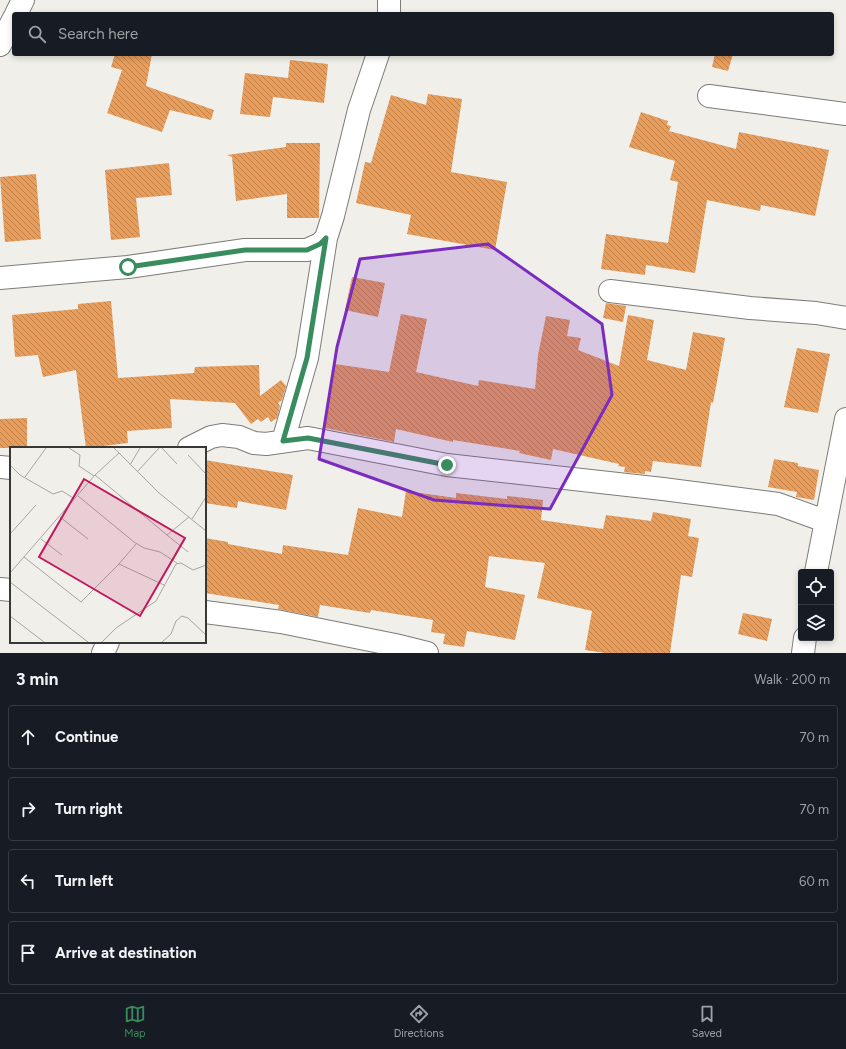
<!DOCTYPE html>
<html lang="en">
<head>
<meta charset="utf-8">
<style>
  body { margin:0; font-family:Figtree,sans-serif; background:#20242c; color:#f1f3f6 }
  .controls { position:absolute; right:12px; bottom:12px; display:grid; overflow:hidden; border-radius:4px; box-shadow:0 2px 6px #0003 }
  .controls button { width:36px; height:36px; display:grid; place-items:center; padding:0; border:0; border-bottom:1px solid #363941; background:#171b24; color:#f1f3f6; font:20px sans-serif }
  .stop { position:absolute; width:12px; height:12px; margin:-9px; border:3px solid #398c5e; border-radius:50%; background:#fff }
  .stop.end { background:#398c5e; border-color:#fff; box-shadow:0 1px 4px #0008 }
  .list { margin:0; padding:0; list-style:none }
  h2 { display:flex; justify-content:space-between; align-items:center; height:52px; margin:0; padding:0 16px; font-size:17px }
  h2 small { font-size:13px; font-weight:400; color:#9ea1a6 }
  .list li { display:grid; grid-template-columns:26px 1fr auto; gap:12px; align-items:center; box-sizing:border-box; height:64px; margin:0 8px 8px; padding:0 8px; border:1px solid #363941; border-radius:4px }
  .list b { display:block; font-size:15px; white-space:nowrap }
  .list em { font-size:13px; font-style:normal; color:#9ea1a6 }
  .icon { flex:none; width:22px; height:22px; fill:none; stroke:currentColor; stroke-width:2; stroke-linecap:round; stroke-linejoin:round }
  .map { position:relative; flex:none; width:846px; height:653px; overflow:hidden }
  .search { position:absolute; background:#171b24; box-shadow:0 2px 6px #0003; left:12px; right:12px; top:12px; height:44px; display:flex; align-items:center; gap:10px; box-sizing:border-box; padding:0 14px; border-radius:4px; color:#9ea1a6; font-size:15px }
  .sheet { height:340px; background:#171b24 }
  nav { display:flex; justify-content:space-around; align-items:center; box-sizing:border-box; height:56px; border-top:1px solid #363941; background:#171b24; font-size:11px; color:#9ea1a6 }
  nav a { display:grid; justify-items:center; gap:2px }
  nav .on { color:#398c5e }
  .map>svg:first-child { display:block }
  .building { fill:url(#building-back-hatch) }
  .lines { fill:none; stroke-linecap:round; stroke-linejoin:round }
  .minor-casing { stroke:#7d7c77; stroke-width:24 }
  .minor { stroke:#fff; stroke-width:22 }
  .route { stroke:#398c5e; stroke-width:5 }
  .marked { fill:#7b2cbf; fill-opacity:0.2; stroke:#7b2cbf; stroke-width:3; stroke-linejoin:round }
  .inset-road { fill:none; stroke:#a6a6a2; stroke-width:1 }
  .view { fill:#c2185b; fill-opacity:0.15; stroke:#c2185b; stroke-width:2 }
  .inset-edge { fill:none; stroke:#383836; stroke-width:2 }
</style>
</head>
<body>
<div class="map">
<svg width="846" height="653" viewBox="0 0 846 653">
  <defs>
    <pattern id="building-back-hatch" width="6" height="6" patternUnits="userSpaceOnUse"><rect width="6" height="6" fill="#e99d5a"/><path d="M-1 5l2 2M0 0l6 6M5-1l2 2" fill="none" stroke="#be814b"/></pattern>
  </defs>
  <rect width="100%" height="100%" fill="#f0efea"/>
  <path class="building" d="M 115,54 L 152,54 L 146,86 L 214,110 L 211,120 L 170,110 L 162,132 L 107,113 L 122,70 L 111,67 Z
    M 715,54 L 733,54 L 728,71 L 712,67 Z
    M 290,60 L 328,64 L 324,103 L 273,97 L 270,117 L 240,114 L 245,73 L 288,78 Z
    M 428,94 L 462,99 L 451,172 L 507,182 L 495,250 L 407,234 L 411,215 L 356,203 L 365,162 L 371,163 L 391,95 L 426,105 Z
    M 641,112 L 668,121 L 667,125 L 671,126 L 669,131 L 736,149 L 739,132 L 829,150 L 815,216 L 761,205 L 760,211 L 707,200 L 695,273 L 646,265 L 645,275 L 601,269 L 606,234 L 668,243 L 678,182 L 670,180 L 675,161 L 629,147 Z
    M 286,143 L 320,143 L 319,218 L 287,218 L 287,194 L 236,201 L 232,157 L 227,155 L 286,147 Z
    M 169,163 L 172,195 L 136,198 L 140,237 L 111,240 L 105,170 Z
    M 36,174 L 41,239 L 5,242 L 0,177 Z
    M 352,277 L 385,283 L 378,317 L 345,310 Z
    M 111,301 L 118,378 L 194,373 L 195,367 L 259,365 L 260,396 L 281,380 L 286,386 L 282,400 L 278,403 L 280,406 L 277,418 L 271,422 L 268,417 L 261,422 L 258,419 L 251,424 L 235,403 L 170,399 L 172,428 L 127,431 L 128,443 L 86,448 L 76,370 L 43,377 L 38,355 L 15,357 L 12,315 L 78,309 L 78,304 Z
    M 606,303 L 626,306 L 623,322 L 603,318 Z
    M 401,314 L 427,319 L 416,372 L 478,386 L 479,380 L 535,389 L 538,355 L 546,316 L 570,320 L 567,336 L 581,338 L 578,350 L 619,366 L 628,315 L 654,320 L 647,360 L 686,370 L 693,332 L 725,338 L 713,403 L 711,402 L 701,467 L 653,461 L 651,472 L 645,471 L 645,474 L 624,472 L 625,467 L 618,466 L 619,464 L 553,449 L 551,460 L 519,453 L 520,451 L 453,440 L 453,442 L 396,429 L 394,442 L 325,428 L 335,364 L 389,372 Z
    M 797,348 L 830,354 L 818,413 L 784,407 Z
    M 27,418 L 27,448 L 0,448 L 0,419 Z
    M 774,459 L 798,463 L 798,466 L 819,470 L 814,500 L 796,497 L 797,492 L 768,487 Z
    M 205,460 L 293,475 L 286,510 L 238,501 L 237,508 L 205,503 Z
    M 406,491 L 456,498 L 456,493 L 507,499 L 507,496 L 543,500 L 541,520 L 603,529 L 606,515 L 651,521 L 653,512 L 691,519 L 688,536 L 699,538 L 692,577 L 681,575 L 670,653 L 605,653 L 585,650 L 592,611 L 537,598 L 545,563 L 489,556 L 485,587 L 525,595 L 515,640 L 467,631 L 464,647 L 443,644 L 445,634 L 431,632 L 433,620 L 371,610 L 370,613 L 320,605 L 318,617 L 278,609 L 279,605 L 205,593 L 205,538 L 228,542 L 228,544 L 282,554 L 283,545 L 348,555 L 358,508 L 402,517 Z
    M 743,613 L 772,619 L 767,641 L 738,634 Z"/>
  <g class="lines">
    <g class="minor-casing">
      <path id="minor" d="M 389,0 L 389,14
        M 16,14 L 23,0
        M 0,45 L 14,18
        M 709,96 L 846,114
        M 0,278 L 128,267 L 245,250 L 307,250 L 320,244 L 326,238 L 333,216 L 359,110 L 378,54
        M 610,291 L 750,308 L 816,313 L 846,318
        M 283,441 L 307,358 L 326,238
        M 189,448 L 211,437 L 222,435 L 239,437 L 254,443 L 266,444 L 308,438 L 447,465 L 663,489 L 778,504 L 825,521
        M 0,467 L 11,468
        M 816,572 L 846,419
        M 0,589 L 11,590
        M 205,612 L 281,622 L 395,645 L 427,653
        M 103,653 L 108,642
        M 803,653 L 805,638"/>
    </g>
    <use href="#minor" class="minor"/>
  </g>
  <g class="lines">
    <path class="route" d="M 128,267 L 245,250 L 307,250 L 320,244 L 326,238 L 307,358 L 283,441 L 308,438 L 447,465"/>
  </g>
  <path class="marked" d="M 488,244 L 602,324 L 612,395 L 550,509 L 434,500 L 319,459 L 337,347 L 360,259 Z"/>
  <g transform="translate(10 447)">
    <rect width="196" height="196" fill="#f0efea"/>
    <path class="inset-road" d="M 59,1 L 70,8 L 69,19 L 84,29M 104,1 L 149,46 L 196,84M 152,1 L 167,17M 178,8 L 196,27M 0,18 L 10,28 L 43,47 L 52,44 L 65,52M 120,18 L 130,1M 127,25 L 149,1M 85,28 L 157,88 L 179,70M 15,30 L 36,1M 68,49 L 124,95 L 134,101 L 150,105 L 167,116M 50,70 L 78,92M 182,72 L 196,50M 0,87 L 26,58M 157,88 L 178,105M 31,92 L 52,108M 14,110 L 71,155 L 109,117 L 154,138M 108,118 L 127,96M 0,126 L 85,28 L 109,6M 0,135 L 78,195M 0,169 L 34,195M 92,195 L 106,181 L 146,154 L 166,117 L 171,116 L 183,123 L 196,118M 152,195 L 161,187 L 166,174 L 172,169 L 178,171 L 196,188"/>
    <path class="view" d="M 74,32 L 175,91 L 130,169 L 29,110 Z"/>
    <rect width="196" height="196" class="inset-edge"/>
  </g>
</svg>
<div class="controls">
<button><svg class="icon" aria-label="locate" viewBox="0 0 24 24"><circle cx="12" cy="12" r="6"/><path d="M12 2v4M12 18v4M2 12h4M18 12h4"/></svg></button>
<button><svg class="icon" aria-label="layers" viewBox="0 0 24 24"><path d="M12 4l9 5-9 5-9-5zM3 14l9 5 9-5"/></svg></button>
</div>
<div class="stop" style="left:128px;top:267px"></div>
<div class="stop end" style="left:447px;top:465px"></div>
<div class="search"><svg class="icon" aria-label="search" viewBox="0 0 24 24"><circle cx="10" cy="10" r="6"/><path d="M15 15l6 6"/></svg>Search here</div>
</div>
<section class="sheet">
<h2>3 min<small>Walk · 200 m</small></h2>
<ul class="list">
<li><svg class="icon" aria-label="ahead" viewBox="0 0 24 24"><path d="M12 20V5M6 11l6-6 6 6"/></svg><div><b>Continue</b></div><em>70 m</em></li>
<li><svg class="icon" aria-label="right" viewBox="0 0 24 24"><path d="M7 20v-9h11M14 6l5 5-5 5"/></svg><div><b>Turn right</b></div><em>70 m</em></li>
<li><svg class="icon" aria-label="left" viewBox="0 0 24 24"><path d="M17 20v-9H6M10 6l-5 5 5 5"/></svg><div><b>Turn left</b></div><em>60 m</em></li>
<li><svg class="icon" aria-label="arrive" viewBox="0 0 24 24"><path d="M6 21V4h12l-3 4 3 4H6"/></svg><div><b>Arrive at destination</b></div></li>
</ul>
</section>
<nav>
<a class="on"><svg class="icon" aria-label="map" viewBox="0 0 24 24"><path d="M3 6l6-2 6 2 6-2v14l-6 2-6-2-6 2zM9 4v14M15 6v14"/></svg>Map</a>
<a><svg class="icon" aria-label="directions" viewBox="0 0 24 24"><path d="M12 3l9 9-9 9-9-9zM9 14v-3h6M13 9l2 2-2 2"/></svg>Directions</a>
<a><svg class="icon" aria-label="saved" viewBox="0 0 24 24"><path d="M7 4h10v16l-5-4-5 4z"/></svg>Saved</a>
</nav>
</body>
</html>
